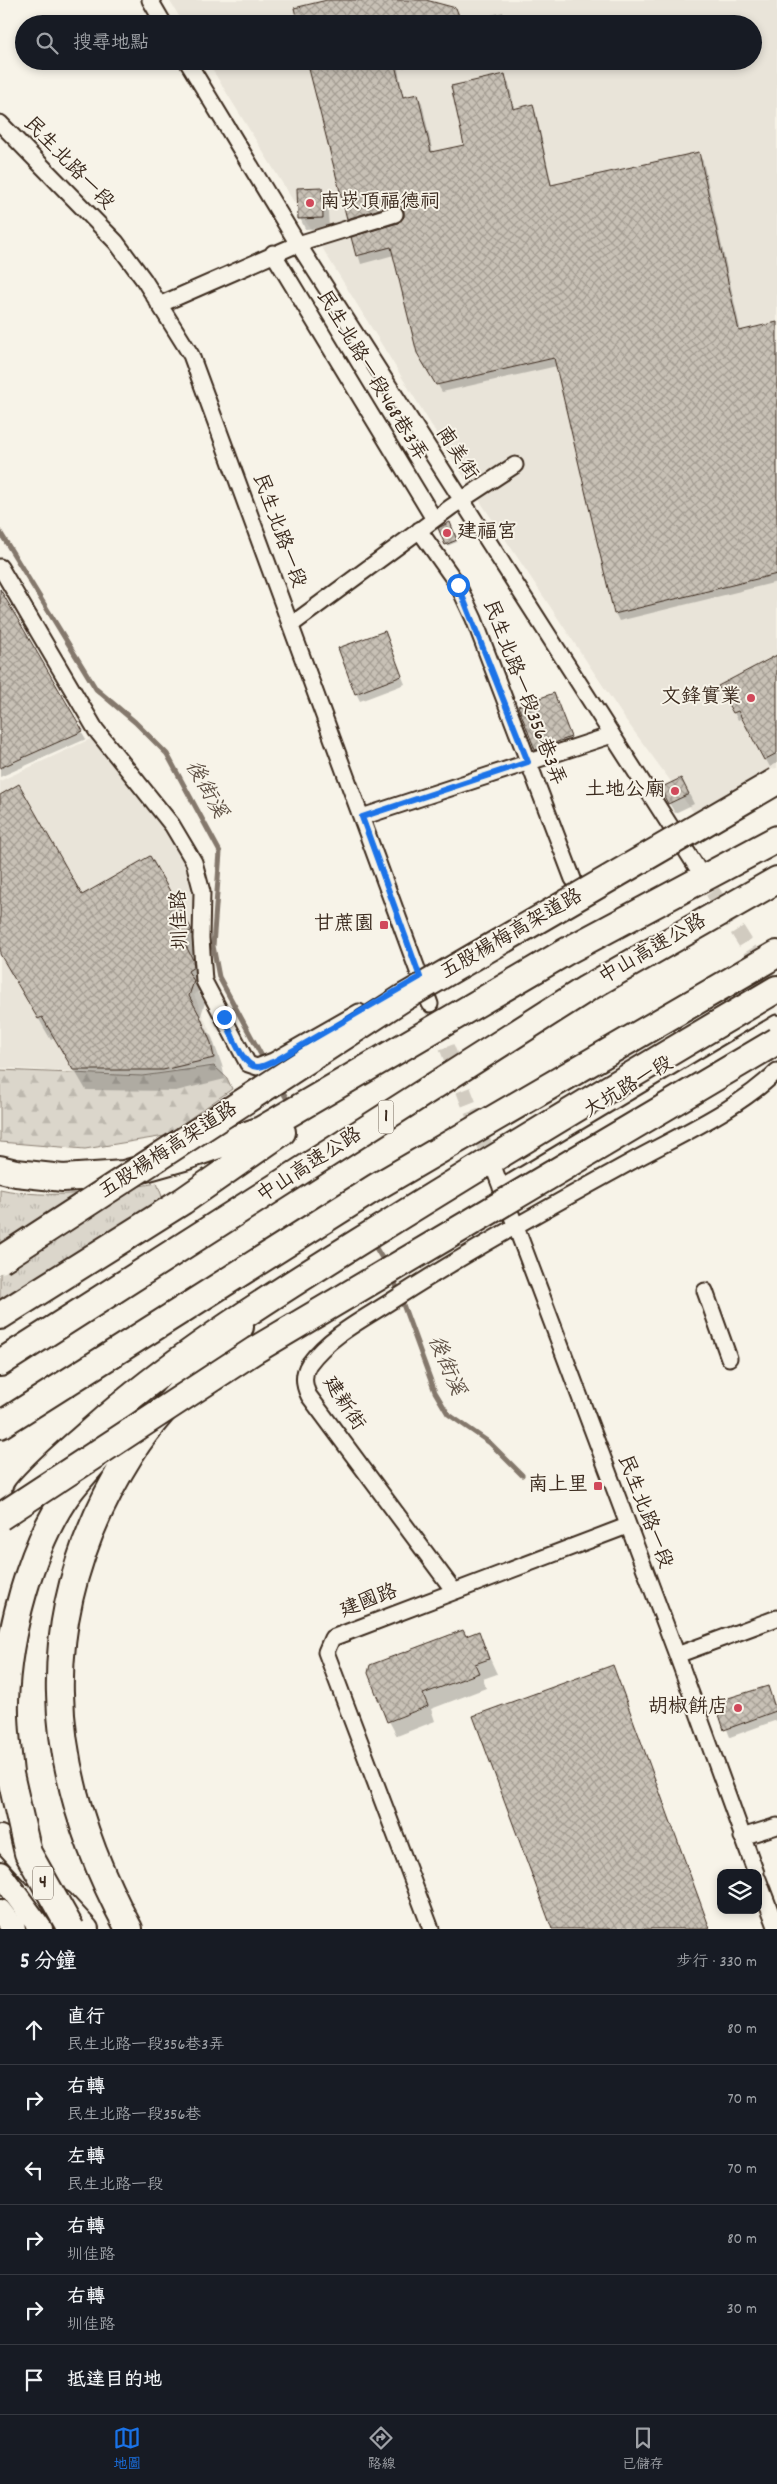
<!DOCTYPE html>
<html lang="zh-TW">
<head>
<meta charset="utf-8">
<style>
  body { margin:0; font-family:Dekko,"LXGW WenKai TC",sans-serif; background:#242831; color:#f1f3f6 }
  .controls { position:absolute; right:15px; bottom:15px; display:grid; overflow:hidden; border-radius:10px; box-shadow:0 2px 8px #0003 }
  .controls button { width:45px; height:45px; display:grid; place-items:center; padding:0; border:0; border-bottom:1px solid #363941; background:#171b24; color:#f1f3f6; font:25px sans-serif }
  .stop { position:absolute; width:15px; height:15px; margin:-11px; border:4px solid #1a73e8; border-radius:50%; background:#fff }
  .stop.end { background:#1a73e8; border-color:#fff; box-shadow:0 1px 5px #0008 }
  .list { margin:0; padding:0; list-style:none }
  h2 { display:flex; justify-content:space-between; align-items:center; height:65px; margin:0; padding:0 20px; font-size:21px }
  h2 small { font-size:16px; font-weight:400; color:#9ea1a6 }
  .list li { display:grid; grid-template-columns:32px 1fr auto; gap:15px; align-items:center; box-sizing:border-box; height:70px; padding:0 20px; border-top:1px solid #363941 }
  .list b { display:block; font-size:19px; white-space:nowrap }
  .list p { margin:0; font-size:16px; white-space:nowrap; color:#9ea1a6 }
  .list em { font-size:16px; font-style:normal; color:#9ea1a6 }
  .icon { flex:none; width:28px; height:28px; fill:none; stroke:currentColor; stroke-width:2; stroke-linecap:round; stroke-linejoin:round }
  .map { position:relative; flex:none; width:777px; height:1929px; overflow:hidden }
  .search { position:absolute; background:#171b24; box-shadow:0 2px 8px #0003; left:15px; right:15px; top:15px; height:55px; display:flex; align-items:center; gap:12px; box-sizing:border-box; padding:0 18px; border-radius:28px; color:#9ea1a6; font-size:19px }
  .sheet { height:485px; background:#171b24 }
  nav { display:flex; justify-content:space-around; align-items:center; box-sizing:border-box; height:70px; border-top:1px solid #363941; background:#171b24; font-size:14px; color:#9ea1a6 }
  nav a { display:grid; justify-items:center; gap:2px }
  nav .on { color:#1a73e8 }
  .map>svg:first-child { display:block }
  .built { fill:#e9e4d9 }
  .grass { fill:url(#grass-tufts); stroke:#8b8074 }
  .forest { fill:url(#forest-firs); stroke:#8b8074 }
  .shadow { fill:#0003 }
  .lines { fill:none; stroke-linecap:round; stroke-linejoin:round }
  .stream { stroke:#84786c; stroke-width:5 }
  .building { fill:url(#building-cross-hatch); stroke:#3b2a1e }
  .minor-tunnel { stroke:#d1cbc0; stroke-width:15; stroke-dasharray:15 8; stroke-linecap:butt }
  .minor-casing { stroke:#3b2a1e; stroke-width:19 }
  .primary-casing { stroke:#3b2a1e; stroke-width:26 }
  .motorway-casing { stroke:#3b2a1e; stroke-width:30 }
  .minor { stroke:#f7f3e8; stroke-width:15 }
  .primary { stroke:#f7f3e8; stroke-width:22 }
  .motorway { stroke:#f7f3e8; stroke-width:26 }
  .motorway-bridge-casing { stroke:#3b2a1e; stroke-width:30; stroke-linecap:butt }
  .motorway-bridge { stroke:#f7f3e8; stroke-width:26 }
  .route { stroke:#1a73e8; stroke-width:6 }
  .poi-dot { fill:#d1495b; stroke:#f7f3e8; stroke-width:2 }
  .labels { text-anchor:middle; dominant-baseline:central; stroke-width:4; stroke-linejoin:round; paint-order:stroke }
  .shield { fill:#f7f3e8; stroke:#73665b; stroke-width:1 }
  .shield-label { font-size:19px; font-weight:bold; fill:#3b2a1e }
  .street-label { font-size:20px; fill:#3b2a1e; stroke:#f7f3e8 }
  .poi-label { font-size:20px; fill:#3b2a1e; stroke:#f7f3e8; text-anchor:end }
  .water-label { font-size:21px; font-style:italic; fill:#5f5145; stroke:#f7f3e8 }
</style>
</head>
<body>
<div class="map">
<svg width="777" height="1929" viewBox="0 0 777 1929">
  <defs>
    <pattern id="grass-tufts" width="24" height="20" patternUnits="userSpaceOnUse" patternTransform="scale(1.25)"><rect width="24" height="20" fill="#dbd6cb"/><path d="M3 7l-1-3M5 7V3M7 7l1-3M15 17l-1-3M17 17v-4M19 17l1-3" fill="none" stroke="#bdb8ae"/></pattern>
    <pattern id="forest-firs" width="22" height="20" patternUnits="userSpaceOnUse" patternTransform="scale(1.25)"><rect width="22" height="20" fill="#dbd6cb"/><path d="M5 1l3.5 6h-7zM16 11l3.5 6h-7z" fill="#bdb8ae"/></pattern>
    <pattern id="building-cross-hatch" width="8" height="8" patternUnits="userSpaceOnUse" patternTransform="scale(1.25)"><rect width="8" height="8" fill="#c8c1b6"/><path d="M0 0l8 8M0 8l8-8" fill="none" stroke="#a49d93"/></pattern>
  </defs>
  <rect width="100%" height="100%" fill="#f7f3e8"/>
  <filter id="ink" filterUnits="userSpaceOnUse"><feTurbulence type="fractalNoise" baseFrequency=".02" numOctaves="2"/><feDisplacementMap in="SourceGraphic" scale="10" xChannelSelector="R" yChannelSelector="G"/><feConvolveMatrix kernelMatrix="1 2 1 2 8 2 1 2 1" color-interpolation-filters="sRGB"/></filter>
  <g filter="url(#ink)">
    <path class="built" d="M 169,0 L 777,0 L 777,772 L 697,817 L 625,719 L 456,465 L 207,61 L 753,61 L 753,24 L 184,24 Z
      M 99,735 L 193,862 L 200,965 L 199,991 L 194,995 L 214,1041 L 216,1064 L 142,1075 L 0,1068 L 0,781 Z"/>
    <path class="grass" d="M 157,1183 L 163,1199 L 0,1302 L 0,1189 C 50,1200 107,1192 157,1183 Z"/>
    <path class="forest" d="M 214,1066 L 227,1078 L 232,1089 L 165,1136 L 85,1149 L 0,1142 L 0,1070 L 142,1076 Z"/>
    <path class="shadow" d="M 332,0 L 421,0 L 456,9 L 462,22 L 503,12 L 508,24 L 299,24 Z
      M 309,61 L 431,61 L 398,69 L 404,98 L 417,95 L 422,103 L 433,153 L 466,146 L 504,75 L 509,83 L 515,110 L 532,106 L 536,113 L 552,186 L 698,154 L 703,161 L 741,332 L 777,323 L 777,582 L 619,621 L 615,613 L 557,366 L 442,392 L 418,352 L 394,255 L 361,264 L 353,238 L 399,224 L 405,217 L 405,214 L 398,212 L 352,226 L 348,219 Z
      M 322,189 L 327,199 L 329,228 L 305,229 L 300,218 Z
      M 450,523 L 457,542 L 447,546 L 446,544 Z
      M 0,591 L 86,739 L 0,777 Z
      M 384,633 L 405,684 L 360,701 L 356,693 Z
      M 777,656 L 777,763 L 770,767 L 743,718 L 738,720 L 720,687 Z
      M 554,694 L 574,745 L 541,757 L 520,707 Z
      M 687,790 L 694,804 L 675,813 L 669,803 Z
      M 0,796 L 82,896 L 149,858 L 203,952 L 193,959 L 204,982 L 205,988 L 198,992 L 205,1003 L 200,1018 L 212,1038 L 222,1065 L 225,1079 L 176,1091 L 86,1090 L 55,1037 L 51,1040 L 0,952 Z
      M 478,1633 L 497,1674 L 483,1679 L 486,1688 L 431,1709 L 435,1721 L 397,1736 L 389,1721 L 466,1637 Z
      M 612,1666 L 616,1674 L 710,1929 L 553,1929 Z
      M 768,1687 L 777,1710 L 777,1720 L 730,1737 L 717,1703 Z"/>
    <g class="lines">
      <path class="stream" d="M 0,532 L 96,689 L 135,722 L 167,754 L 220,852 L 213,946 L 219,977 L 265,1062
        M 280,1087 L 288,1101
        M 373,1243 L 385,1263
        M 393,1277 L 435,1392 L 448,1414 L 490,1443 L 522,1475"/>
    </g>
    <path class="building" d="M 327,0 L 426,0 L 456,8 L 462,24 L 298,24 L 294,8 Z
      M 307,61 L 394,61 L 403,97 L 418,94 L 431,152 L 464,145 L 451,86 L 505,74 L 513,109 L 533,104 L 551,185 L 699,152 L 739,331 L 777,322 L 777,574 L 614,614 L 554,358 L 436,385 L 417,353 L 391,247 L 356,256 L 351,237 L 398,223 L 404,217 L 404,211 L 401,207 L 393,205 L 347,219 Z
      M 322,187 L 323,218 L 298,219 L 297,188 Z
      M 450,522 L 457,540 L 445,545 L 438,528 Z
      M 0,589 L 83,731 L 0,768 Z
      M 385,631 L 402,676 L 355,694 L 338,648 Z
      M 777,655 L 777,753 L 764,760 L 738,711 L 733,713 L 718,686 Z
      M 554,693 L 571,737 L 535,750 L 518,706 Z
      M 681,778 L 689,794 L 668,804 L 660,788 Z
      M 19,784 L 82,895 L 150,856 L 192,930 L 182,938 L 193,960 L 194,967 L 188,971 L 194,981 L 189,996 L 200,1016 L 211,1043 L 214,1058 L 163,1070 L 73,1070 L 42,1017 L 38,1019 L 0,954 L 0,795 Z
      M 463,1630 L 466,1636 L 479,1631 L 489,1659 L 475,1664 L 479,1673 L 423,1694 L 428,1706 L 387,1722 L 368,1673 L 370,1665 Z
      M 613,1665 L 710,1929 L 552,1929 L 473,1716 Z
      M 768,1686 L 776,1711 L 724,1730 L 715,1702 Z"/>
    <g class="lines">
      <path class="minor-tunnel" d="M 700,872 L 777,992
        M 430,1004 L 493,1166"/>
      <g class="minor-casing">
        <path id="minor" d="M 150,0 L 164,24
          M 187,61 L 298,244 L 696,866
          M 0,123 L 116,242 L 144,280 L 191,355 L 430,1004
          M 273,253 L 434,519
          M 159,305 L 298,244 L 395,214
          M 419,530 L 458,585 L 474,619 L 573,879
          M 0,567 L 96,730 L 172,825 L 194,862 L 202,892 L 201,938 L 204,981 L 248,1064 L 257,1067 L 273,1061 L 359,1012
          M 291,625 L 451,507 L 515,465
          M 362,817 L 612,735
          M 493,1166 L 677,1655 L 756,1873
          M 501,1188 L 777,1023
          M 705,1291 L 729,1358
          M 454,1591 L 309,1396 C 304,1386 302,1375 309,1364 C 330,1335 367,1317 396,1298 C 474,1248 555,1204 636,1159 C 682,1134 740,1108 777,1071
          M 677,1655 L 777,1618
          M 742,1837 L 777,1826
          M 758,1879 L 777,1929
          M 431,1929 L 326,1652 L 332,1638 L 627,1526"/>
      </g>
      <g class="primary-casing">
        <path id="primary" d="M 0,1837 L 34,1874
          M 0,1873 L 41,1929
          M 62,1902 L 87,1929
          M 0,1911 L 14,1929"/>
      </g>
      <g class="motorway-casing">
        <path id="motorway" d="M 0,1169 L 16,1173 L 63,1178 L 124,1174 L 184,1157 L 261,1130 L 567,951 L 777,839
          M 0,1316 L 183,1201 L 282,1132
          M 0,1363 L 586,989 L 777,880
          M 0,1425 L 376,1187 L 777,954
          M 26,1493 C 45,1470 70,1450 92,1430 C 172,1359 261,1303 352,1246 C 493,1158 634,1073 777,989
          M 10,1774 C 8,1751 4,1726 5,1702 C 7,1636 30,1546 69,1492 C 79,1479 90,1467 101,1454
          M 129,1929 C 42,1768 31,1612 131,1453 C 159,1408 205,1368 240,1327"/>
      </g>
      <use href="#minor" class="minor"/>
      <use href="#primary" class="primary"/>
      <use href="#motorway" class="motorway"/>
      <g class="motorway-bridge-casing">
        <path id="motorway-bridge" d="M 0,1260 L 403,998 L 777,781
          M 0,1517 L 255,1350 L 777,1041
          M 10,1774 L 28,1853 L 71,1929"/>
      </g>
      <use href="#motorway-bridge" class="motorway-bridge"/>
    </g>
  </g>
  <g class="lines" filter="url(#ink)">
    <path class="route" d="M 224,1017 C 230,1029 242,1068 258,1067 C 263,1067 269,1063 273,1062 L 420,977 L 362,817 L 528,762 L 458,585"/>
  </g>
  <g class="poi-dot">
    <circle cx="310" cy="203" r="5"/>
    <circle cx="447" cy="533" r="5"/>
    <circle cx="751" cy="698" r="5"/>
    <circle cx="675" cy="791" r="5"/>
    <rect x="379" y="920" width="10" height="10" rx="2.5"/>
    <rect x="593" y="1481" width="10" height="10" rx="2.5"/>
    <circle cx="738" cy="1708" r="5"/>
  </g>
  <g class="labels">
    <g class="shield">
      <rect x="378.5" y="1100.5" width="15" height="33" rx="4"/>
      <rect x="33" y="1866.5" width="20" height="33" rx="4"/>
    </g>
    <g class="shield-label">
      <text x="386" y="1117">1</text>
      <text x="43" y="1883">4</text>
    </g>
    <g class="street-label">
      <text transform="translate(68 164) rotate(46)">民生北路一段</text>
      <text transform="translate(371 376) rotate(59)">民生北路一段468巷3弄</text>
      <text transform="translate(456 454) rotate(57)">南美街</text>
      <text transform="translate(278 531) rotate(70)">民生北路一段</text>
      <text transform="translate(523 693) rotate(69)">民生北路一段356巷3弄</text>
      <text transform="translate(181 920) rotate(-92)">圳佳路</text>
      <text transform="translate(512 935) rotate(-30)">五股楊梅高架道路</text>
      <text transform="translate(653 950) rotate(-30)">中山高速公路</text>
      <text transform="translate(629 1088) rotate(-31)">大坑路一段</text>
      <text transform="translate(169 1151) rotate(-33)">五股楊梅高架道路</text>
      <text transform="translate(310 1166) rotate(-33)">中山高速公路</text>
      <text transform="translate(343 1404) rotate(57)">建新街</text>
      <text transform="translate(644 1512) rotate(69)">民生北路一段</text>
      <text transform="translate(369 1602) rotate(-21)">建國路</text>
    </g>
    <g class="poi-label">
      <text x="320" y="203" text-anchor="start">南崁頂福德祠</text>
      <text x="457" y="533" text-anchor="start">建福宮</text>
      <text x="741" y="698">文鋒實業</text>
      <text x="665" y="791">土地公廟</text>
      <text x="374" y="925">甘蔗園</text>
      <text x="588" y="1486">南上里</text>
      <text x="728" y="1708">胡椒餅店</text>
    </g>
    <g class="water-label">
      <text transform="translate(205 790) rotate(61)">後街溪</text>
      <text transform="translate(445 1366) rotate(67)">後街溪</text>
    </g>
  </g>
</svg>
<div class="controls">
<button><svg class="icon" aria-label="layers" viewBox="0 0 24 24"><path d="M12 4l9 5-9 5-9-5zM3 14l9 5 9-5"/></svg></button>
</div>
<div class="stop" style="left:458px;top:585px"></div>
<div class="stop end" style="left:224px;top:1017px"></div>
<div class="search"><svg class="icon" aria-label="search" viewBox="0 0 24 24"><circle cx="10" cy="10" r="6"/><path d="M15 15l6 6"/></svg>搜尋地點</div>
</div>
<section class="sheet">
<h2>5 分鐘<small>步行 · 330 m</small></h2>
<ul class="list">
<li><svg class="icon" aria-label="ahead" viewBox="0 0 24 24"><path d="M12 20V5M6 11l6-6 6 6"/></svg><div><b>直行</b><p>民生北路一段356巷3弄</p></div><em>80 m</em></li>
<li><svg class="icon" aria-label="right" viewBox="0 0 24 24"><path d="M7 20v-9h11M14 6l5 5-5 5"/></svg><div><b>右轉</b><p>民生北路一段356巷</p></div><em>70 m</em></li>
<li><svg class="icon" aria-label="left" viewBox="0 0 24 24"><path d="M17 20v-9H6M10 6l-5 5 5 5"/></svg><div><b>左轉</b><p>民生北路一段</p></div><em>70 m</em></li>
<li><svg class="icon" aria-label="right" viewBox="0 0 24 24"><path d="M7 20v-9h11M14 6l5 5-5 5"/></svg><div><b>右轉</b><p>圳佳路</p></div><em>80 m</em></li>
<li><svg class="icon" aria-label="right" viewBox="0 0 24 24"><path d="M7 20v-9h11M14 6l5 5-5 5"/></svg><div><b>右轉</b><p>圳佳路</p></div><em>30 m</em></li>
<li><svg class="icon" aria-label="arrive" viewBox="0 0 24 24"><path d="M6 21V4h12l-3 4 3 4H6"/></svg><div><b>抵達目的地</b></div></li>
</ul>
</section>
<nav>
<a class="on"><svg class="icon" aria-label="map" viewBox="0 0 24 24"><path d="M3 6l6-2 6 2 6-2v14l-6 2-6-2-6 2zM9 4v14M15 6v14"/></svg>地圖</a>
<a><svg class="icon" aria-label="directions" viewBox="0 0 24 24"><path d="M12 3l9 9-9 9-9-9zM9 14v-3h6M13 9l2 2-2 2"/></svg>路線</a>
<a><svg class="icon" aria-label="saved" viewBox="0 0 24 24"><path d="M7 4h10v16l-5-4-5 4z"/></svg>已儲存</a>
</nav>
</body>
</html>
